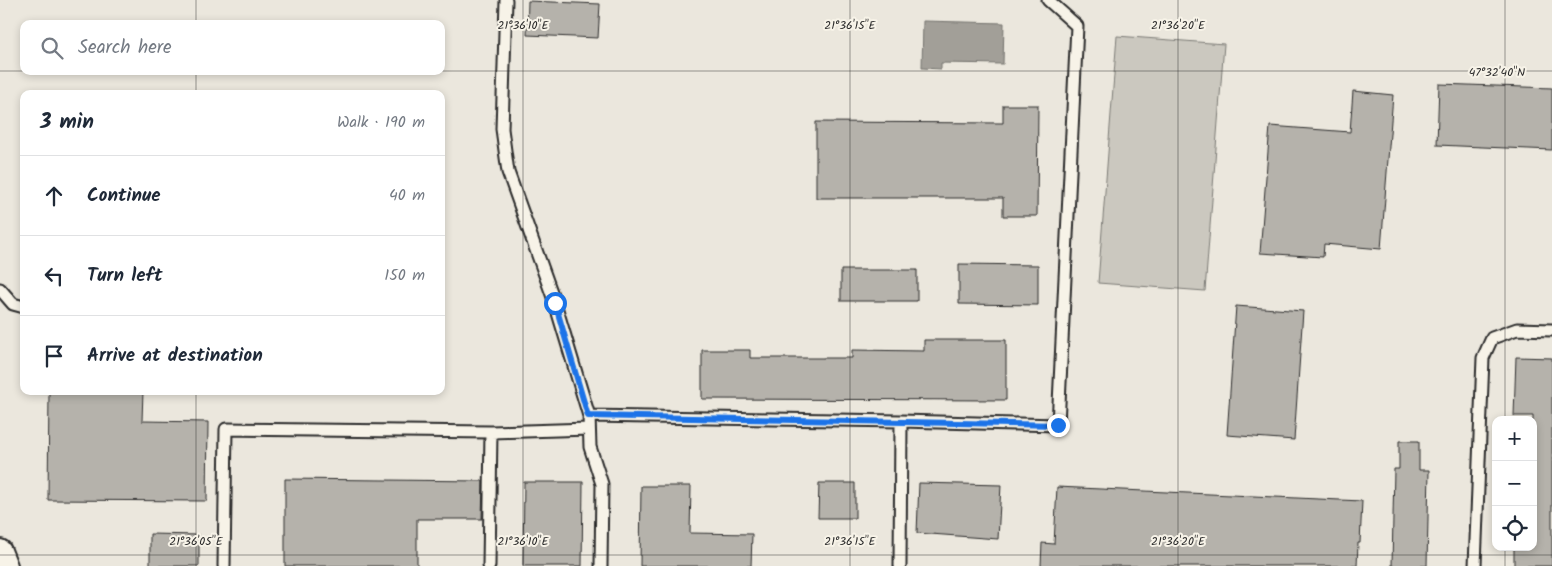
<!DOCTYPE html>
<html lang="en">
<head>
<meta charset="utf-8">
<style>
  body { margin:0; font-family:Kalam,sans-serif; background:#f6f6f7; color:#1f2937 }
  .controls { position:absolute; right:15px; bottom:15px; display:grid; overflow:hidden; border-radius:10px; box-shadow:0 2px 8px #0003 }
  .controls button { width:45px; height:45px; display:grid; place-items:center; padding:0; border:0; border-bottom:1px solid #e0e1e3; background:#fff; color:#1f2937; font:25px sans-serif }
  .stop { position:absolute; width:15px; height:15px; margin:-11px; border:4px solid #1a73e8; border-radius:50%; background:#fff }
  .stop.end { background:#1a73e8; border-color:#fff; box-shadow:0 1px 5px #0008 }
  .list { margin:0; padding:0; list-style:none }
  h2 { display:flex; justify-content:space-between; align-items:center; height:65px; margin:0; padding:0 20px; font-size:21px }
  h2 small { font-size:16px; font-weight:400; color:#747a83 }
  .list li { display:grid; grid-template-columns:32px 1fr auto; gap:15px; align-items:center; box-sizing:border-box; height:80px; padding:0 20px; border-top:1px solid #e0e1e3 }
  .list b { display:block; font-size:19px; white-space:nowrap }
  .list em { font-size:16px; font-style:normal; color:#747a83 }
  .icon { flex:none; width:28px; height:28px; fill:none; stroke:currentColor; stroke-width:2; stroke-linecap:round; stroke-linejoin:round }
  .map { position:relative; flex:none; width:1552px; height:566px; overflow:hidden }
  .search { position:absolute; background:#fff; box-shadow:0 2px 8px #0003; left:20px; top:20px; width:425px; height:55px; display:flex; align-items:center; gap:12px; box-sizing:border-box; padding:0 18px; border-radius:10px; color:#747a83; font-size:19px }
  .panel { position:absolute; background:#fff; box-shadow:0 2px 8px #0003; left:20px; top:90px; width:425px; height:305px; border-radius:10px }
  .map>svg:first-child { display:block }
  .green { fill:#cbc8bf; stroke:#7b7a75 }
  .water { fill:#a29f98; stroke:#72716c }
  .building { fill:#b5b2ab; stroke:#2b2b2b }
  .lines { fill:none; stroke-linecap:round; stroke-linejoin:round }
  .lane-casing { stroke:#2b2b2b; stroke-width:15 }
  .street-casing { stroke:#2b2b2b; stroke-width:26 }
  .lane { stroke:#f7f3e8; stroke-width:11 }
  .street { stroke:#f7f3e8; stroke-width:22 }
  .route { stroke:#1a73e8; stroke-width:6 }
  .ticks { fill:none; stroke:#2b2b2b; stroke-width:1; stroke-opacity:0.45 }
  .ticks-label { font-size:12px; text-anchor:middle; fill:#2b2b2b; stroke:#f7f3e8; stroke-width:4; stroke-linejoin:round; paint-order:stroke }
</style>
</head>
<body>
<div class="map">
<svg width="1552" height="566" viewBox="0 0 1552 566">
  <rect width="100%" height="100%" fill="#ebe7dd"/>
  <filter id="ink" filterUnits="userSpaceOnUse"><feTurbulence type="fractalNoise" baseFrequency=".02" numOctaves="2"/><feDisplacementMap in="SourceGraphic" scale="10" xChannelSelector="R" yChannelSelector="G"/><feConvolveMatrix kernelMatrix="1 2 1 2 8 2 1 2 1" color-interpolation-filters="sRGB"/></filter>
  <g filter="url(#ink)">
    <path class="green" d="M 1117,36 L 1224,44 L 1205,291 L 1098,283 Z"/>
    <path class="water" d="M 923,21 L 1004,23 L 1003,64 L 941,63 L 941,69 L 922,68 Z"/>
    <path class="building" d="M 528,1 L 600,4 L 598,38 L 527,35 Z
      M 1439,84 L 1552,88 L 1552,150 L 1437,145 Z
      M 1353,91 L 1393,95 L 1381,249 L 1324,244 L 1323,257 L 1260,253 L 1270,126 L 1350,132 Z
      M 1003,105 L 1038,105 L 1037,216 L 1003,216 L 1003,198 L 816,198 L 816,122 L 1003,123 Z
      M 959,264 L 1038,265 L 1038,305 L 959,304 Z
      M 841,270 L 917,270 L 917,301 L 841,301 Z
      M 1236,306 L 1303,311 L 1294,440 L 1227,435 Z
      M 924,340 L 1006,340 L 1006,400 L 702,399 L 702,350 L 750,350 L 750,358 L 852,358 L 852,350 L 924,351 Z
      M 1516,357 L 1552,358 L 1552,566 L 1514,566 L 1514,547 L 1533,547 L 1533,416 L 1514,416 Z
      M 49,391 L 143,391 L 142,421 L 208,422 L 207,501 L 48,500 Z
      M 1399,441 L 1419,441 L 1419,470 L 1429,470 L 1427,566 L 1392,566 L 1394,469 L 1399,469 Z
      M 285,479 L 483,481 L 482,519 L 417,519 L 417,566 L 285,566 Z
      M 524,482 L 583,482 L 582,566 L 523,566 Z
      M 819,483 L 855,483 L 855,518 L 818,518 Z
      M 919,483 L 1001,485 L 998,539 L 917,533 Z
      M 641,486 L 691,486 L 690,533 L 752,534 L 751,566 L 640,566 Z
      M 1057,487 L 1362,501 L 1360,543 L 1358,543 L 1357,566 L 1041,566 L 1042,543 L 1054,544 Z
      M 150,534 L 199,535 L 199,566 L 150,566 Z"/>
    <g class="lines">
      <g class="lane-casing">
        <path id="lane" d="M 506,0 L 502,129 L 508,172 L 555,303 L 589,416
          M 0,289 L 13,304 L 24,307
          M 901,421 L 1058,425 L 1077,26 L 1048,0
          M 224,566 L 226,429 L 491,432 L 589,429
          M 489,566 L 491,432
          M 601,566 L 602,484 L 590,447 L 589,416 L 901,421 L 900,566
          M 1475,566 L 1483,358 L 1492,338 L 1517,329 L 1552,330"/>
      </g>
      <g class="street-casing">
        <path id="street" d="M 0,551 L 6,566"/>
      </g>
      <use href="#lane" class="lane"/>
      <use href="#street" class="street"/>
    </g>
  </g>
  <g class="lines" filter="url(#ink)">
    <path class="route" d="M 555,303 L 588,416 L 1058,425"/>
  </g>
  <path class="ticks" d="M 196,0 L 196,24M 523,0 L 523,566M 850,0 L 850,566M 1178,0 L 1178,566M 1505,0 L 1505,420M 0,71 L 1552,71M 196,71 L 196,94M 196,391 L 196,566M 1505,547 L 1505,566M 0,555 L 1552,555"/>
  <g class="ticks-label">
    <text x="523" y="29">21°36'10"E</text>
    <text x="850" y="29">21°36'15"E</text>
    <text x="1178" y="29">21°36'20"E</text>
    <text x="1497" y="76">47°32'40"N</text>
    <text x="196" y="545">21°36'05"E</text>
    <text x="523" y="545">21°36'10"E</text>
    <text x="850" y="545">21°36'15"E</text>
    <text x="1178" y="545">21°36'20"E</text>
  </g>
</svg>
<div class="controls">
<button>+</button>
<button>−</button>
<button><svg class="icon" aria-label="locate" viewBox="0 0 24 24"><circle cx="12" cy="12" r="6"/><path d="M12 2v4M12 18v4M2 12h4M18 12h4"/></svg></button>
</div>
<div class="stop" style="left:555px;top:303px"></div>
<div class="stop end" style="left:1058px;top:425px"></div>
<div class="search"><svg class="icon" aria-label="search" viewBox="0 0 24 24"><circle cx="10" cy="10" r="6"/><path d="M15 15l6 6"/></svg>Search here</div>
<section class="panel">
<h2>3 min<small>Walk · 190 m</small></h2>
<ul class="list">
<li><svg class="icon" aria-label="ahead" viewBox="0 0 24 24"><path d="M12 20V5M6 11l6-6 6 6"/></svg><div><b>Continue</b></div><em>40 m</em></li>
<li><svg class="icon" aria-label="left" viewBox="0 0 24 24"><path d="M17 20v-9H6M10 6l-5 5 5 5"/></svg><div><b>Turn left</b></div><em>150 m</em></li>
<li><svg class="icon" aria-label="arrive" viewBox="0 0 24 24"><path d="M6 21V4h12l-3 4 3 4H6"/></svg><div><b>Arrive at destination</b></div></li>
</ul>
</section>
</div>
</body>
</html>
